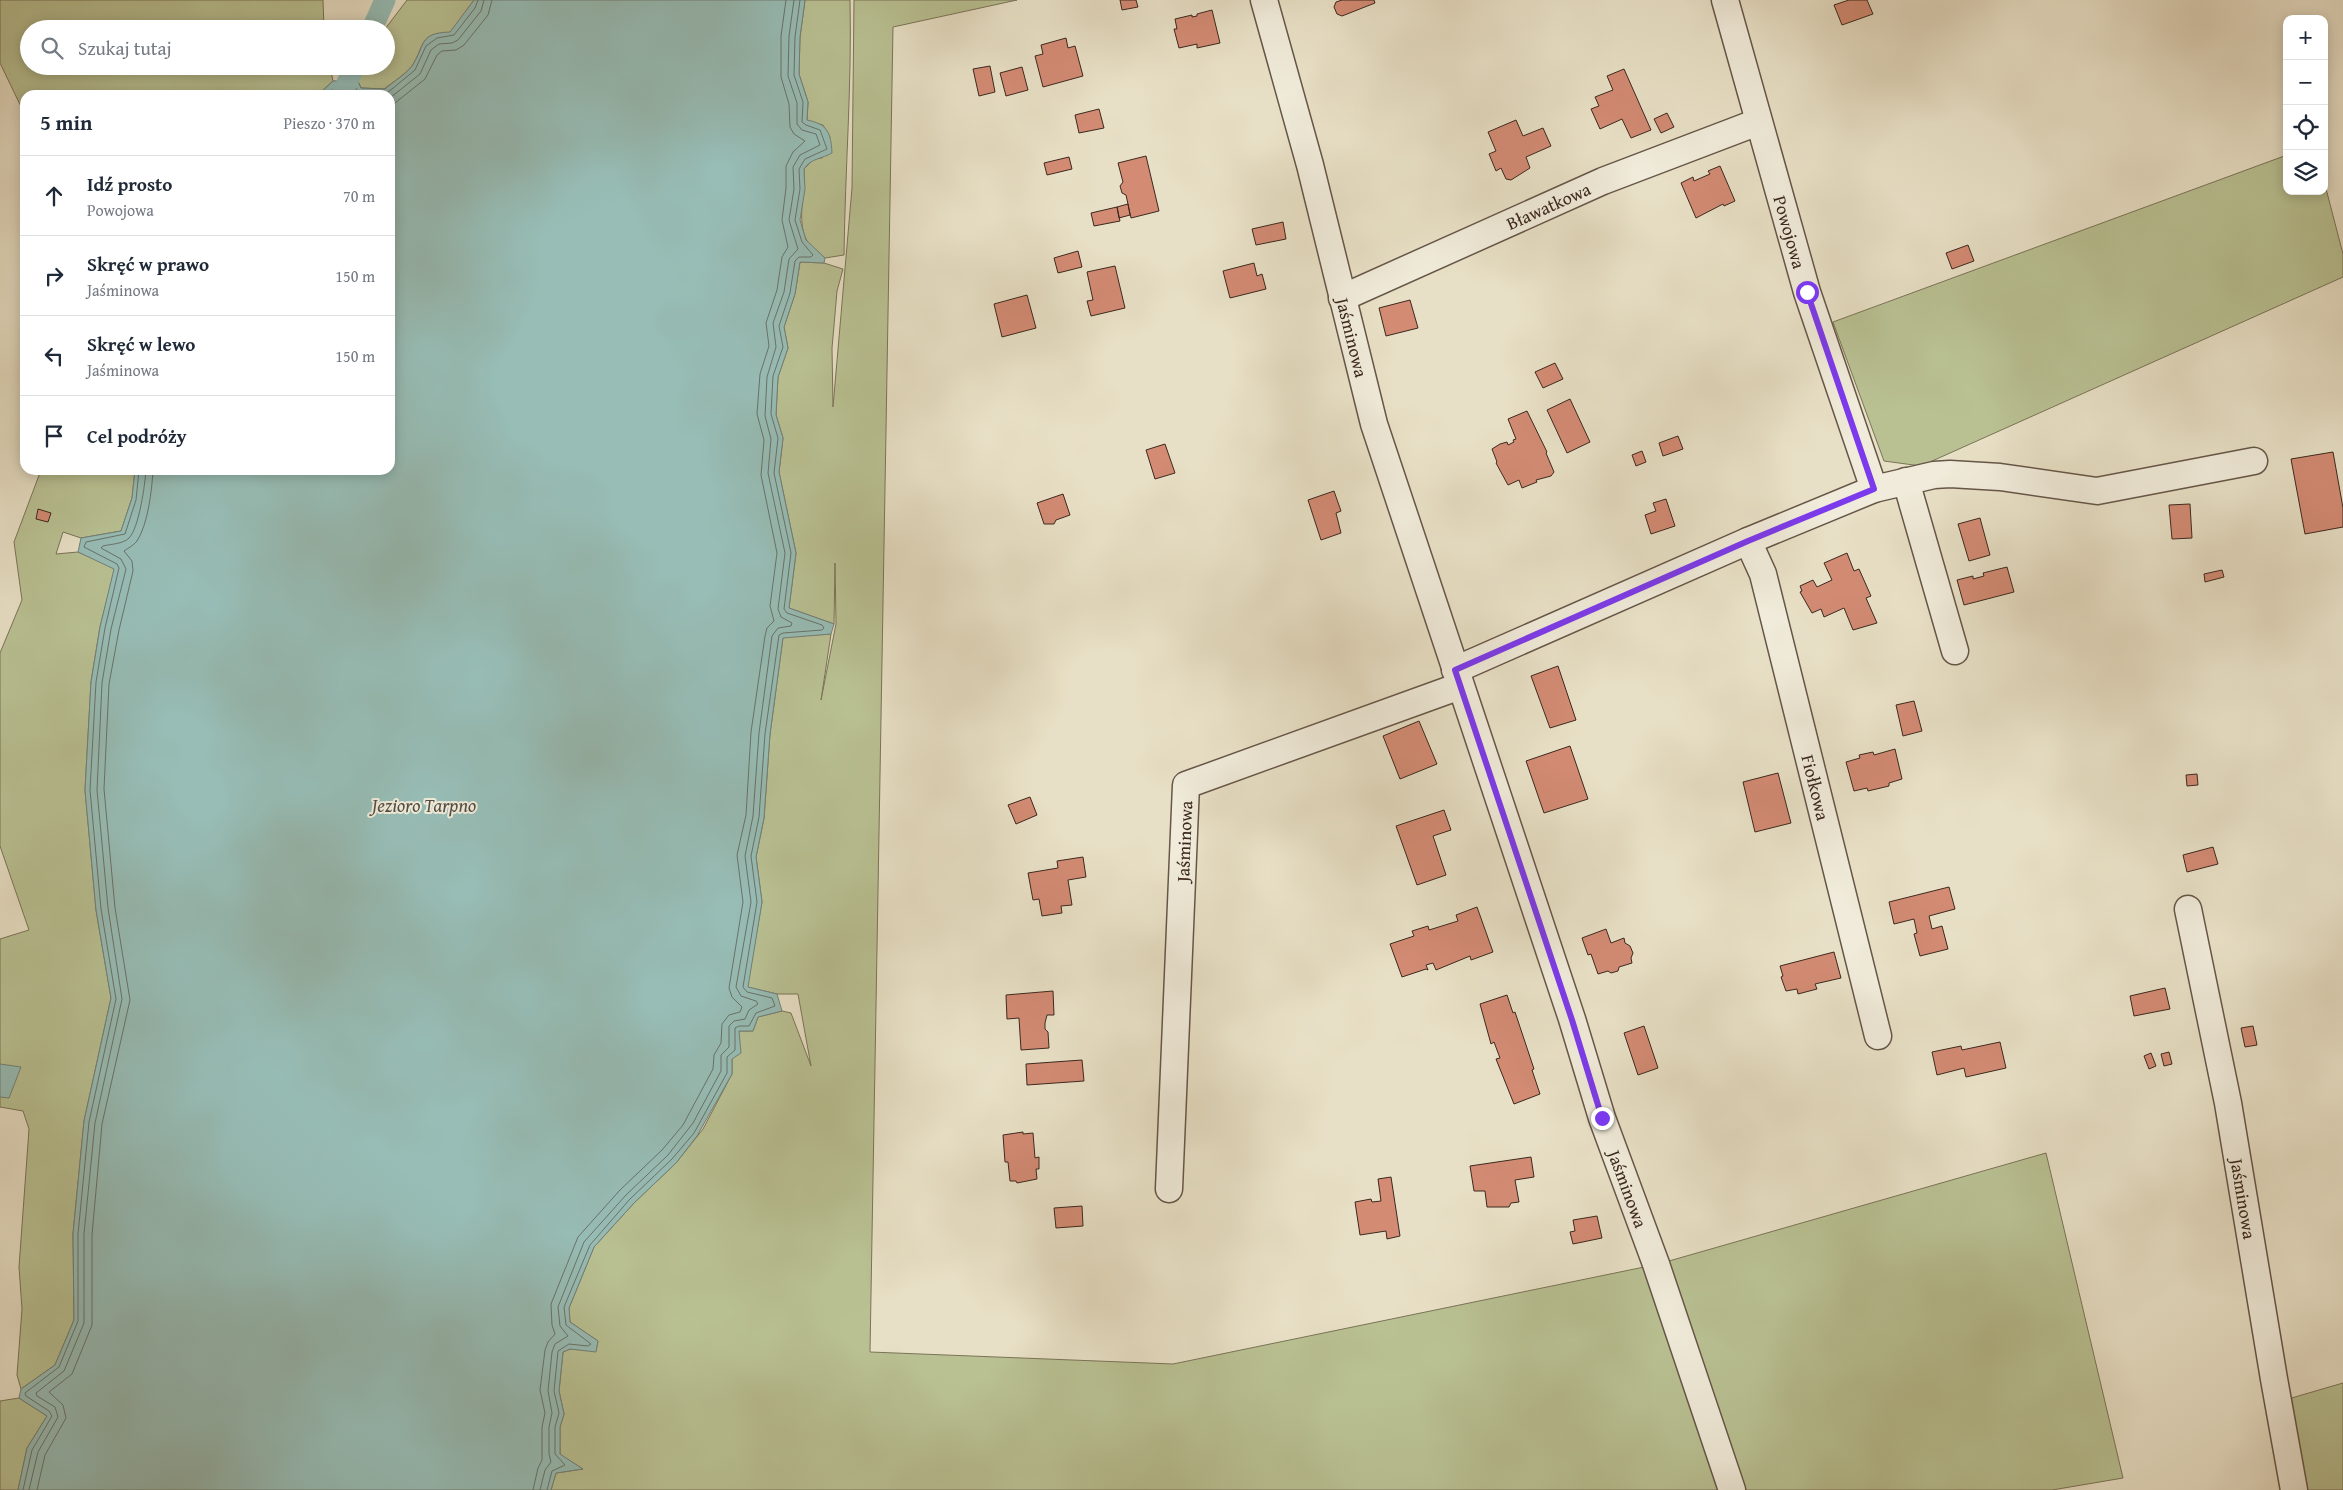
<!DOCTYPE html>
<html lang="pl">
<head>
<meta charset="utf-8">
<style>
  body { margin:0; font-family:"Gentium Book Plus",serif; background:#f6f6f7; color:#1f2937 }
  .controls { position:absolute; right:15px; top:15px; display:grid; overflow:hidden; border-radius:10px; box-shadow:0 2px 12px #0003 }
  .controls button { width:45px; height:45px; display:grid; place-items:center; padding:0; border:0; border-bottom:1px solid #e0e1e3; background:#fff; color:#1f2937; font:25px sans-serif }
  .stop { position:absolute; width:15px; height:15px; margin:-11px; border:4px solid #7c3aed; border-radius:50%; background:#fff }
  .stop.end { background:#7c3aed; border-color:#fff; box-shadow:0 1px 5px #0008 }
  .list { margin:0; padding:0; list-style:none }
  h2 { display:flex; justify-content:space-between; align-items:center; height:65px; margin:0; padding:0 20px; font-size:21px }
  h2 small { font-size:16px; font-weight:400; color:#747a83 }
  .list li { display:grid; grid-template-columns:32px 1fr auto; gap:15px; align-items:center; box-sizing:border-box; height:80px; padding:0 20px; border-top:1px solid #e0e1e3 }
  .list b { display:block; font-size:19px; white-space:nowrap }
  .list p { margin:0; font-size:16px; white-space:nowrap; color:#747a83 }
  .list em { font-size:16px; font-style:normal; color:#747a83 }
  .icon { flex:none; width:28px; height:28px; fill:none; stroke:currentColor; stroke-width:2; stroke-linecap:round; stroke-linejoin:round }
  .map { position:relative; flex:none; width:2343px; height:1490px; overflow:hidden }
  .search { position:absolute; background:#fff; box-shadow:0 2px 12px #0003; left:20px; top:20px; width:375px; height:55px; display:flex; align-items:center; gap:12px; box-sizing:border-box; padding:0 18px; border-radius:28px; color:#747a83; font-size:19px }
  .panel { position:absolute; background:#fff; box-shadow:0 2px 12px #0003; left:20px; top:90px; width:375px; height:385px; border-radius:15px }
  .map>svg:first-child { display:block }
  .green { fill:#b9c193; stroke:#7a7458 }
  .water { fill:#97bdb6; stroke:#728179 }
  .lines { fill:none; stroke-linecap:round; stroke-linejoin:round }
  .shore { stroke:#69726a; stroke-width:1 }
  .canal { stroke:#97bdb6; stroke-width:21 }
  .building { fill:#d38b74; stroke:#3b281e }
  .minor-casing { stroke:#665648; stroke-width:29 }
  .minor { stroke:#f0ebda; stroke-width:26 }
  .route { stroke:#7c3aed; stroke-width:6 }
  .labels { text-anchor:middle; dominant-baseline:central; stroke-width:4; stroke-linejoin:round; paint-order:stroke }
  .street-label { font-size:18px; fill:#3b281e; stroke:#f0ebda }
  .water-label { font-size:19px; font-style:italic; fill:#524d44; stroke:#f0ebda }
</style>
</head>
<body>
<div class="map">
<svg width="2343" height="1490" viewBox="0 0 2343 1490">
  <rect width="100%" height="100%" fill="#e8e0c6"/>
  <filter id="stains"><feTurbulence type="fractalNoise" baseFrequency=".004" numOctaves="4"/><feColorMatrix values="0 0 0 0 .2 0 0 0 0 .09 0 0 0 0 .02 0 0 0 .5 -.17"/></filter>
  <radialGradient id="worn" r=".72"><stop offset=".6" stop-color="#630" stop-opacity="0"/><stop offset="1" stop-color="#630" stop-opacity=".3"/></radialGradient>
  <path class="green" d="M 0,0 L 323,0 L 324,29 L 29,29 L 29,66 L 330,66 L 333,81 L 318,95 L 25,95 L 25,115 L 0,63 Z
    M 407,0 L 474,0 L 450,33 C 418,33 425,46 412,66 C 406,74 393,82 384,89 L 361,88 L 357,79 L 365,66 L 386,66 L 385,29 Z
    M 805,0 L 850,0 C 852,85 845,170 844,255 L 825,258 C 819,253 809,246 806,239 C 797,220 805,191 804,169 L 814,159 L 822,158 L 830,137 L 823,125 L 807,121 L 808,102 L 799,74 L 800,37 Z
    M 854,0 L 1017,0 L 893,27 L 870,1352 L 1173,1364 L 1649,1266 L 1719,1490 L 551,1490 L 556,1473 L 583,1469 L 560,1455 L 560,1427 L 564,1414 L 559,1391 L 563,1352 L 570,1349 L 596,1351 L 598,1341 L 570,1322 L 569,1308 L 594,1247 L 634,1203 L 676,1163 L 703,1129 L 732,1074 L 732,1059 L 738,1031 L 753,1031 L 758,1017 L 782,1011 L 791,1013 L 811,1066 L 798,994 L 777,994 L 747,987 L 762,902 L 756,857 L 764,818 L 770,734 L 783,637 L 831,634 L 821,700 L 836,624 L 835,563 L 834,624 L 789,608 L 796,553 L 779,472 L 783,438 L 776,415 L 778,377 L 788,348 L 784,327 L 795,294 L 800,262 L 824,263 L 843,269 L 837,291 L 832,348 L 833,407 L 852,188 Z
    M 2287,155 L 2287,191 L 2324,191 L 2324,181 L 2343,254 L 2343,277 L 1921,466 L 1884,461 L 1833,322 Z
    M 41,470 L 135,470 L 132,498 L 121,531 L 81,538 L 63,532 L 56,554 L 78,552 L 115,568 L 100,627 L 91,682 L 85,790 L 96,910 L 111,998 L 84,1121 L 73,1234 L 74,1320 L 55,1365 L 21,1389 L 17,1375 L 22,1309 L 19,1267 L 29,1129 L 23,1111 L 0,1107 L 0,939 L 29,930 L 0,846 L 0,653 L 22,600 L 14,542 Z
    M 2046,1153 L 2123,1478 L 2052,1490 L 1739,1490 L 1662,1263 Z
    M 2343,1383 L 2343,1490 L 2284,1490 L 2271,1404 Z
    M 19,1398 L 47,1416 L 27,1448 L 18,1490 L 0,1490 L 0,1401 Z"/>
  <path class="water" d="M 474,0 L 805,0 L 800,37 L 799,74 L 808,102 L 807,120 C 827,124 831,132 832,153 C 822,159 811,158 804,169 L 805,189 L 800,220 L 806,240 L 825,258 L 824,263 L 800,262 L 795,294 L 784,327 L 788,348 L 778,377 L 776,415 L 783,438 L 779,472 L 796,553 L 789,608 L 834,624 L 831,634 L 783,638 L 770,734 L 764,818 L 756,857 L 762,902 L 748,987 L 777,994 L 782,1011 L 758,1017 L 753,1031 L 739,1031 L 741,1053 L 732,1059 L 732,1074 L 697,1136 L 676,1163 L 634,1203 L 594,1247 L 569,1308 L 570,1322 L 598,1341 L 596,1352 L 570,1349 L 563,1352 L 559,1391 L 564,1414 L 560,1427 L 560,1454 L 583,1469 L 556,1473 L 551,1490 L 18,1490 L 27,1448 L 47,1416 L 19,1398 L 21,1389 L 55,1365 L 74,1320 L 73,1234 L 84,1121 L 111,998 L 96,910 L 85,790 L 91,682 L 100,627 L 114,569 L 78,552 L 81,538 L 121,531 L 132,498 L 135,470 L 390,470 L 390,95 L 318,95 L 333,81 L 357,79 L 361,88 L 385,89 C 393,82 406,74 412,66 C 426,45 418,33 450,32 Z
    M 0,1064 L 21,1067 L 9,1098 L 0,1097 Z"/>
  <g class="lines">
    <path class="shore" d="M 326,95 L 336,86 L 352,84 L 360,93 L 387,93 L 415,70 L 426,46 L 437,38 L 454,35 L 475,8 L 478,0
      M 390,98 L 420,74 L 431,50 L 439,44 L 452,43 L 458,40 L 481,11 L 484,0
      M 390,107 L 425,79 L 437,55 L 442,51 L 456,50 L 464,45 L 488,15 L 492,0
      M 23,1490 L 32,1450 L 52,1416 L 49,1411 L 26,1396 L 25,1393 L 59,1367 L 78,1321 L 78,1234 L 89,1122 L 116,999 L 101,909 L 90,790 L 96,682 L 105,628 L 119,568 L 117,564 L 84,547 L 86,542 L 125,534 L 136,500 L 139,470
      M 29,1490 L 38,1452 L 58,1417 L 55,1407 L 37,1396 L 36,1393 L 64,1371 L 84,1323 L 84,1234 L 95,1123 L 122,999 L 108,908 L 97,790 L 102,683 L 111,629 L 126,569 L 121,559 L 101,548 L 103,546 C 111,544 123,544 129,538 C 139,528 145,485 146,470
      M 37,1490 L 45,1455 L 66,1418 L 63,1405 L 49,1392 L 72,1374 L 92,1325 L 92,1235 L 102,1124 L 130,1000 L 115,908 L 104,789 L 109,684 L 119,630 L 133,571 L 132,561 L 124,551 C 128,548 133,546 137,541 C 148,524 152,490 153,470
      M 533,1490 L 538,1468 L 542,1460 L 542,1427 L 545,1413 L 540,1390 L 545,1350 L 548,1342 L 555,1334 L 552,1325 L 551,1304 L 578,1237 L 620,1190 L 662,1150 L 683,1125 L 713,1069 L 714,1055 L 721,1043 L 722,1024 L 729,1015 L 740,1012 L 742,1007 L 732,997 L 729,988 L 743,902 L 737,855 L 746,815 L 751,732 L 765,636 L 767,628 L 774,621 L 770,606 L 777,553 L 761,475 L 764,440 L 757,414 L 760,374 L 769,346 L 766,323 L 777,290 L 782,257 L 788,247 L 782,220 L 786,188 L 786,166 L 793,152 L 805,141 L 794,134 L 790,127 L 789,104 L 781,77 L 781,36 L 786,0
      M 540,1490 L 545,1470 L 551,1462 L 549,1454 L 549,1427 L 552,1413 L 548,1391 L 552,1352 L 555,1344 L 568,1336 L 560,1326 L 558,1307 L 584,1242 L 626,1195 L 668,1155 L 693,1123 L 721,1071 L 721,1055 L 729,1047 L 729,1026 L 734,1021 L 745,1019 L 749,1010 L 758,1004 L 756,1001 L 741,996 L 736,987 L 751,902 L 745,856 L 753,816 L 759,733 L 772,636 L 778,628 L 791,626 L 792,623 L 781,617 L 778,609 L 785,553 L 768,473 L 771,439 L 765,416 L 767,377 L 776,347 L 773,323 L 784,292 L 789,259 L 798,249 L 789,220 L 794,189 L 793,167 L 800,155 L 820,145 L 816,134 L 802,130 L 797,124 L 797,103 L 788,76 L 789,36 L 794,0
      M 547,1490 L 552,1471 L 565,1465 L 555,1454 L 555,1427 L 559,1413 L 554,1391 L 558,1351 L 569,1344 L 588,1346 L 591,1344 L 566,1325 L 564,1307 L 590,1245 L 630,1199 L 672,1159 L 694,1133 L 727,1073 L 727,1057 L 735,1050 L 735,1028 L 739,1026 L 749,1026 L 756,1013 L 775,1006 L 772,998 L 747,992 L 743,987 L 757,902 L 751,856 L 759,817 L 765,734 L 779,635 L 783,633 L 822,630 L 824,628 L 822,625 L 787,613 L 784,609 L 791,553 L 774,473 L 778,438 L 771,414 L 773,376 L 783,347 L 779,326 L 790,293 L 795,261 L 799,257 L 811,257 L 813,255 L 802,242 L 795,220 L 800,189 L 799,169 L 805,159 L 827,149 L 820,130 L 806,125 L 802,122 L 803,102 L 794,75 L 795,37 L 800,0"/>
    <path class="canal" d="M 372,29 L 385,0
      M 341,95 L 355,66"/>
  </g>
  <path class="building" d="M 1120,0 L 1136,0 L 1138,7 L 1122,10 Z
    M 1342,0 L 1374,0 L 1375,3 L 1342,16 L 1337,14 L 1334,7 L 1336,2 Z
    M 1849,0 L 1867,0 L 1873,14 L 1842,25 L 1834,5 Z
    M 1212,10 L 1220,43 L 1197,48 L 1197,44 L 1179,48 L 1174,29 L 1177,29 L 1175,19 L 1192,15 L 1192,17 L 1197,16 L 1197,14 Z
    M 1066,38 L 1068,48 L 1075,46 L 1083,76 L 1043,87 L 1035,56 L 1043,54 L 1041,45 Z
    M 990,66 L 995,92 L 979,96 L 973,69 Z
    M 1022,67 L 1028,90 L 1006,96 L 1000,73 Z
    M 1624,69 L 1651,130 L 1631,138 L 1622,119 L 1600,129 L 1591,109 L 1599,106 L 1595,97 L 1613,90 L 1607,76 Z
    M 1099,109 L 1104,128 L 1079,133 L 1075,115 Z
    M 1667,113 L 1674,127 L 1661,133 L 1654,119 Z
    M 1516,120 L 1523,136 L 1543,128 L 1551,146 L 1526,157 L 1530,168 L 1511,180 L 1506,179 L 1501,168 L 1496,171 L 1489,154 L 1496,151 L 1488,132 Z
    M 1146,156 L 1159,211 L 1131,218 L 1126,195 L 1122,193 L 1120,186 L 1123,182 L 1118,163 Z
    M 1069,157 L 1072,169 L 1047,175 L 1044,163 Z
    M 1720,166 L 1735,201 L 1724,206 L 1723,204 L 1696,218 L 1681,183 L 1693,177 L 1694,181 L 1710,174 L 1708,171 Z
    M 1128,204 L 1130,215 L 1119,218 L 1117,207 Z
    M 1117,207 L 1120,221 L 1094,226 L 1091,213 Z
    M 1283,222 L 1286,239 L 1256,245 L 1252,229 Z
    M 1968,245 L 1974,261 L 1952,269 L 1946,253 Z
    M 1078,251 L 1082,267 L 1058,273 L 1054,258 Z
    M 1254,263 L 1257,276 L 1262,274 L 1266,289 L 1230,298 L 1223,271 Z
    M 1115,266 L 1125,308 L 1091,316 L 1087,301 L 1093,300 L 1087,272 Z
    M 1027,295 L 1036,328 L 1002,337 L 994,304 Z
    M 1410,300 L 1418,328 L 1386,336 L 1379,308 Z
    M 1555,363 L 1563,379 L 1543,388 L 1535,372 Z
    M 1570,399 L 1590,442 L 1567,453 L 1547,410 Z
    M 1527,411 L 1547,452 L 1546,453 L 1554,472 L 1551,476 L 1536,480 L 1537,482 L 1522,488 L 1519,480 L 1508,485 L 1496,463 L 1497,462 L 1492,449 L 1500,444 L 1507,442 L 1508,445 L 1514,442 L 1513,440 L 1516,439 L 1508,419 Z
    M 1678,436 L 1683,449 L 1663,456 L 1659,443 Z
    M 1165,444 L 1175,473 L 1155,479 L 1146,450 Z
    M 1642,451 L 1646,462 L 1636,466 L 1632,455 Z
    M 2333,452 L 2343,508 L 2343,527 L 2305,534 L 2291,459 Z
    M 1334,491 L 1341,511 L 1336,513 L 1341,533 L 1321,540 L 1308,500 Z
    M 1063,494 L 1070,515 L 1056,520 L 1054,524 L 1044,524 L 1037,503 Z
    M 1666,499 L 1675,526 L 1651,534 L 1645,515 L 1656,511 L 1653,503 Z
    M 2190,504 L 2192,538 L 2172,539 L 2169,505 Z
    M 38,509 L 51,513 L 48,522 L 36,519 Z
    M 1980,518 L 1990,555 L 1969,561 L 1958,524 Z
    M 1847,553 L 1854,571 L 1859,569 L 1871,596 L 1866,598 L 1877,623 L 1853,630 L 1844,608 L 1824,617 L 1821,609 L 1812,613 L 1800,592 L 1802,591 L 1800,586 L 1813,580 L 1817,587 L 1832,580 L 1824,563 Z
    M 2007,567 L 2014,592 L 1964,605 L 1957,580 L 1973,576 L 1973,579 L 1984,576 L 1983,573 Z
    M 2222,570 L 2224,577 L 2205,582 L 2204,574 Z
    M 1558,666 L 1576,720 L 1550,728 L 1531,676 Z
    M 1914,701 L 1922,731 L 1903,736 L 1896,705 Z
    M 1419,721 L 1437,764 L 1400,779 L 1383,736 Z
    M 1570,746 L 1588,799 L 1544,813 L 1526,761 Z
    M 1895,749 L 1902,779 L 1889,783 L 1889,786 L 1868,791 L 1867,788 L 1854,791 L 1846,762 L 1860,758 L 1859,755 L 1873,752 L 1874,755 Z
    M 1778,773 L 1791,823 L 1755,832 L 1743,782 Z
    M 2197,774 L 2198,785 L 2187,786 L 2186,775 Z
    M 1030,797 L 1037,815 L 1016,824 L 1008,805 Z
    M 1444,810 L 1451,830 L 1433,836 L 1446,875 L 1417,885 L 1396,826 Z
    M 2213,847 L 2218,864 L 2187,872 L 2183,855 Z
    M 1083,857 L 1086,877 L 1068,880 L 1072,905 L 1061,906 L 1062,913 L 1042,916 L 1039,899 L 1033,900 L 1028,873 L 1058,868 L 1057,861 Z
    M 1949,887 L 1955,909 L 1929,916 L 1932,929 L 1942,926 L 1948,949 L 1920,956 L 1914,934 L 1917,933 L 1914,919 L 1894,924 L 1889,902 Z
    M 1477,907 L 1493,952 L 1471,960 L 1470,956 L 1436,970 L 1433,963 L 1426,965 L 1428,970 L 1426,969 L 1402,977 L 1390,944 L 1414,936 L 1412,931 L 1428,926 L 1429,930 L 1458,921 L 1456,915 Z
    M 1606,929 L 1611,943 L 1624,938 L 1625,943 L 1630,946 L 1633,953 L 1631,958 L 1632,963 L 1619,967 L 1618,971 L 1611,973 L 1608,971 L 1598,974 L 1591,954 L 1588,955 L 1582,938 Z
    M 1834,952 L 1841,978 L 1815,984 L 1817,989 L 1798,994 L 1797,989 L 1786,991 L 1781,977 L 1783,976 L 1780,966 Z
    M 2165,988 L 2170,1009 L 2134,1016 L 2130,996 Z
    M 1053,991 L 1054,1015 L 1047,1015 L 1045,1023 L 1045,1029 L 1048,1032 L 1049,1048 L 1021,1050 L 1019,1018 L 1007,1019 L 1006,995 Z
    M 1507,995 L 1513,1013 L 1515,1012 L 1534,1069 L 1532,1070 L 1540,1094 L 1514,1104 L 1496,1059 L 1500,1058 L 1494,1042 L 1491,1044 L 1480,1004 Z
    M 1644,1026 L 1658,1068 L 1638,1075 L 1624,1033 Z
    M 2253,1026 L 2257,1045 L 2245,1047 L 2241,1028 Z
    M 2000,1042 L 2006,1068 L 1966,1077 L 1964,1068 L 1937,1075 L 1932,1052 L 1961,1046 L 1962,1050 Z
    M 2169,1052 L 2172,1064 L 2164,1066 L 2161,1054 Z
    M 2151,1053 L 2156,1066 L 2149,1069 L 2144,1056 Z
    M 1082,1060 L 1084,1081 L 1027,1085 L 1026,1064 Z
    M 1023,1132 L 1023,1134 L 1033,1133 L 1035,1158 L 1039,1157 L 1039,1169 L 1036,1169 L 1037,1179 L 1017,1183 L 1016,1181 L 1010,1181 L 1008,1162 L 1005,1162 L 1003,1135 Z
    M 1531,1157 L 1534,1177 L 1515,1180 L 1519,1202 L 1511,1203 L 1509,1207 L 1487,1207 L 1485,1191 L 1474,1191 L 1470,1166 Z
    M 1391,1177 L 1400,1236 L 1387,1239 L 1386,1231 L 1360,1235 L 1355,1202 L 1371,1199 L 1372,1202 L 1381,1201 L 1378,1179 Z
    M 1082,1206 L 1083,1226 L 1056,1228 L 1054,1208 Z
    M 1597,1216 L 1602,1238 L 1573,1244 L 1570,1232 L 1575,1231 L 1573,1220 Z"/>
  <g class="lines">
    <g class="minor-casing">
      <g id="minor">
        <path id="s1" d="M 1264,0 L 1310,165 L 1374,424 L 1572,1019 L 1602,1118 L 1656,1264 L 1732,1490"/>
        <path id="s2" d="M 1725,0 L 1807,292 L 1874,489"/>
        <path id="s3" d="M 1342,298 L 1603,181 L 1758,122"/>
        <path d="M 1906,481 L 1955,651"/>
        <path id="s4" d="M 1748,541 L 1763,574 L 1878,1036"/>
        <path d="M 1455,670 L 1748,541 L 1874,489 L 1934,475 L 1950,474 L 2000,477 L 2097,491 L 2254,461"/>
        <path id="s5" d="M 2188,909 L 2228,1103 L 2274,1379 L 2294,1490"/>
        <path id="s6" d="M 1169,1189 L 1186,785 L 1460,686"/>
      </g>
    </g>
    <use href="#minor" class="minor"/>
  </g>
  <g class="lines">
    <path class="route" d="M 1602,1118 L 1572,1020 L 1455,670 L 1748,541 L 1874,489 L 1807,292"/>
  </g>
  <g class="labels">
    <g class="street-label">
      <text stroke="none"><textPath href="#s3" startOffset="226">Bławatkowa</textPath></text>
      <text stroke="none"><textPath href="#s2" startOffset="241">Powojowa</textPath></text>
      <text stroke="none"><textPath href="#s1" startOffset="349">Jaśminowa</textPath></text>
      <text stroke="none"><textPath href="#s4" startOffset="256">Fiołkowa</textPath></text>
      <text stroke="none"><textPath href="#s6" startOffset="348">Jaśminowa</textPath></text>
      <text stroke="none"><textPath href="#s1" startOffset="1244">Jaśminowa</textPath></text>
      <text stroke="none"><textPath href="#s5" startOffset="295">Jaśminowa</textPath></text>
    </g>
    <g class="water-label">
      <text x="424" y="805">Jezioro Tarpno</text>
    </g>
  </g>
  <rect width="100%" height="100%" filter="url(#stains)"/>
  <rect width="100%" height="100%" fill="url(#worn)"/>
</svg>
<div class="controls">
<button>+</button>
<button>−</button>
<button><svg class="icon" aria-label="locate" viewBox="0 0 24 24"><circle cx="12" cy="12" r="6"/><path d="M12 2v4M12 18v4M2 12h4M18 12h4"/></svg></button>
<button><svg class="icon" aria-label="layers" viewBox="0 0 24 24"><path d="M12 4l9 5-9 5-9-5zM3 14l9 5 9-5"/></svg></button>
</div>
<div class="stop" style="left:1807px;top:292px"></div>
<div class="stop end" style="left:1602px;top:1118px"></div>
<div class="search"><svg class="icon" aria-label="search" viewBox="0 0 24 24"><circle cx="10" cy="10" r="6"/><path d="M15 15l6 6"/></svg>Szukaj tutaj</div>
<section class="panel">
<h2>5 min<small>Pieszo · 370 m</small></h2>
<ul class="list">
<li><svg class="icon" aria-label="ahead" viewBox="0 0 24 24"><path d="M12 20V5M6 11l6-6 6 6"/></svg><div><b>Idź prosto</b><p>Powojowa</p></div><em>70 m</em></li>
<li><svg class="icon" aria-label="right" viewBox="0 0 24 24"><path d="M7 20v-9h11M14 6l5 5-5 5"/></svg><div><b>Skręć w prawo</b><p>Jaśminowa</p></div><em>150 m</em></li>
<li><svg class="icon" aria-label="left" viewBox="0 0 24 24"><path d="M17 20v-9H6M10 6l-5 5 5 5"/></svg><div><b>Skręć w lewo</b><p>Jaśminowa</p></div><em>150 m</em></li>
<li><svg class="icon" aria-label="arrive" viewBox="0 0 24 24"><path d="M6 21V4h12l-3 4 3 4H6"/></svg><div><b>Cel podróży</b></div></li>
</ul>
</section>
</div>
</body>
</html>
